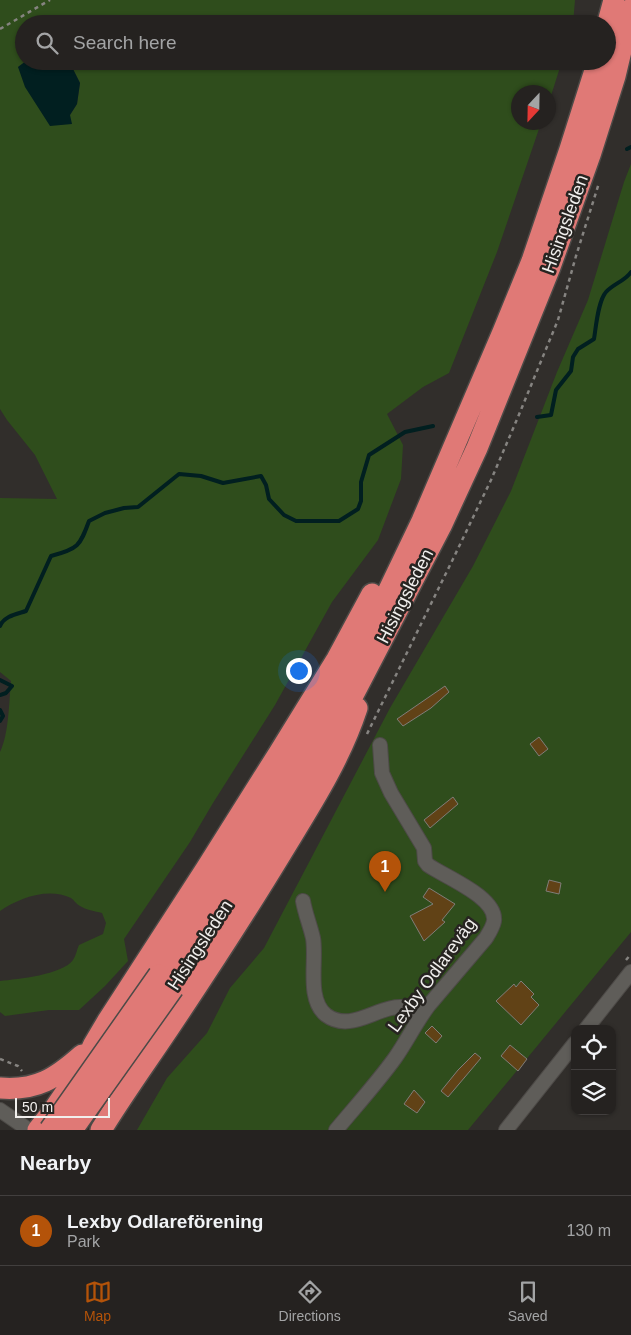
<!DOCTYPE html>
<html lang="en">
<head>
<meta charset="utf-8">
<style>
  body { margin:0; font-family:Helvetica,sans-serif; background:#312f2d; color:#f1f3f6 }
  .controls { position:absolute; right:15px; bottom:15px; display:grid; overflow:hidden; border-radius:10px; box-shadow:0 1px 4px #0004 }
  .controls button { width:45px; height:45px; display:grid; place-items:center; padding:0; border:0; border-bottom:1px solid #423f3e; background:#252220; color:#f1f3f6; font:25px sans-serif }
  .compass { position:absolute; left:511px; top:85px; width:45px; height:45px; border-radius:50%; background:#252220; box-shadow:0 1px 4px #0004; rotate:202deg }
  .scale { position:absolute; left:15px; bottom:12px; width:95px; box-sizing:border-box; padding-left:5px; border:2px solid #f1efed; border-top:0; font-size:14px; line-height:18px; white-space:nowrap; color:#f1efed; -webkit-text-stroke:4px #272421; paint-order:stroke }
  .you { position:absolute; left:298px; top:670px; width:18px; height:18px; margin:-12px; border:4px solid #fff; border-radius:50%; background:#1a73e8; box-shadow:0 0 0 8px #1a73e833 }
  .badge { display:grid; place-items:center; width:32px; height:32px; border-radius:50%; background:#b45309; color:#fff; font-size:16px; font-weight:700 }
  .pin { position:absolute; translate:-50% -41px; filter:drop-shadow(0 1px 2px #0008) }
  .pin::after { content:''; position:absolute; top:26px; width:18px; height:15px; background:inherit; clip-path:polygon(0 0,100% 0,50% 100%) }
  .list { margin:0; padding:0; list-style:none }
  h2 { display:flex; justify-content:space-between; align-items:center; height:65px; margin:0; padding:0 20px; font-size:21px }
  h2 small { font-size:16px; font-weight:400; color:#a3a4a5 }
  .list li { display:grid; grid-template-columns:32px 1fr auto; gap:15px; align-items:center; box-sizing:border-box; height:70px; padding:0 20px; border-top:1px solid #423f3e }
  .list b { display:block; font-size:19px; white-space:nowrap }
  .list p { margin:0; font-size:16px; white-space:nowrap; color:#a3a4a5 }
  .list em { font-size:16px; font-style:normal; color:#a3a4a5 }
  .icon { flex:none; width:28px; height:28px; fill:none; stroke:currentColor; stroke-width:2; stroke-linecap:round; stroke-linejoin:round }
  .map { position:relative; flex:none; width:631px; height:1130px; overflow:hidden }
  .search { position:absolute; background:#252220; box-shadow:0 1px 4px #0004; left:15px; right:15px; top:15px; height:55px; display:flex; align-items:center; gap:12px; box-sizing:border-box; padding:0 18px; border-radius:28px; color:#a3a4a5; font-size:19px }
  .sheet { height:135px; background:#252220 }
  nav { display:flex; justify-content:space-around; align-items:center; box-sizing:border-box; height:70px; border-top:1px solid #423f3e; background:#252220; font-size:14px; color:#a3a4a5 }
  nav a { display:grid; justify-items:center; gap:2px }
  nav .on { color:#b45309 }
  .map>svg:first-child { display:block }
  .green { fill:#2f4d1c }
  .water { fill:#011f20 }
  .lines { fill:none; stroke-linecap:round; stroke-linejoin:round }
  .stream { stroke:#011f20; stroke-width:4 }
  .building { fill:#614216; stroke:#807d79 }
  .minor-casing { stroke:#4d4a47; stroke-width:16 }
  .highway-casing { stroke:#4d4a47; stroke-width:24 }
  .path { stroke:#868481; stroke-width:2.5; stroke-dasharray:4 4; stroke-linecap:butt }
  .minor { stroke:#5f5d59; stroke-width:14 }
  .highway { stroke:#e07976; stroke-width:21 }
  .highway-bridge-casing { stroke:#4d4a47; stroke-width:24; stroke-linecap:butt }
  .highway-bridge { stroke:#e07976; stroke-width:21 }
  .labels { text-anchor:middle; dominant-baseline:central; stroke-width:5; stroke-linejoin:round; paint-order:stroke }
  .street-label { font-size:18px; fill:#f1efed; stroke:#272421 }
</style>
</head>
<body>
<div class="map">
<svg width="631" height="1130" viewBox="0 0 631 1130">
  <rect width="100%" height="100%" fill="#312e2b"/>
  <path class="green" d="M 0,0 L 575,0 L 573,24 L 24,24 L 24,61 L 26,61 L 18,67 L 70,115 L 77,104 L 80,83 L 69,61 L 562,61 L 549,102 L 548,92 L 518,92 L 518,122 L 541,123 L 497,252 L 449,373 L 423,387 L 387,414 L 403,445 L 401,479 L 378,540 L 332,602 L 275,705 L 213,803 L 190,842 L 124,939 L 128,961 L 105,986 L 79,1010 L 49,1010 L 5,1016 L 0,1012 L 0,981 C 18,979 62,975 73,960 C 76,956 77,949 79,945 L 103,934 L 106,923 L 102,913 C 95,911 86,910 80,906 C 76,904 74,900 71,898 C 48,887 19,898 0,911 L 0,752 C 9,734 9,701 11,681 L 0,672 L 0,498 L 57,499 L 35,455 L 7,420 L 0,409 Z
    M 631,164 L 631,932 L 468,1130 L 137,1130 L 167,1078 L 207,1033 L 230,988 L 264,948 L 390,708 L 473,566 L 511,491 L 557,372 L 588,300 L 624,182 Z"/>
  <path class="water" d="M 26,61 L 69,61 L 80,83 L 77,104 L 70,115 L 72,124 L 50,126 L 25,87 L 18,67 Z"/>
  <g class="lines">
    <path class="stream" d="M 627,149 L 631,147
      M 537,417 L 551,415 L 556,390 L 571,371 L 573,357 L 578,349 L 594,339 C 596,327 598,301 606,292 C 613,284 625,281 631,272
      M 0,626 C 4,616 17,614 26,611 L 51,556 C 78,549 80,546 89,521 L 105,513 L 124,508 L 138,507 L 179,474 L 201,476 L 223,483 L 261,476 L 266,485 L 269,499 L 284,515 L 296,521 L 339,521 L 358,509 L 361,501 L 361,482 L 369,455 L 405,432 L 433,426
      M 0,680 L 12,686 L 6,693 L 0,695
      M 0,710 L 3,716 L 0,721"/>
  </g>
  <path class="building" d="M 445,686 L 449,692 L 431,708 L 403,726 L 397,719 Z
    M 539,737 L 548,749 L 539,756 L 530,744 Z
    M 453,797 L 458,804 L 430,828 L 424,820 Z
    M 549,880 L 561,883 L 559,894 L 546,891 Z
    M 429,888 L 455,904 L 442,920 L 445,922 L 424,941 L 410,916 L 433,904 L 423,897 Z
    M 521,981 L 534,994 L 531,997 L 539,1005 L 521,1025 L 496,1001 L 514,984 L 516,987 Z
    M 432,1026 L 442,1036 L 436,1043 L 425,1033 Z
    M 510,1045 L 527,1059 L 518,1071 L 501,1056 Z
    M 475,1053 L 481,1058 L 448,1097 L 441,1091 L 458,1070 Z
    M 414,1090 L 425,1102 L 417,1113 L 404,1104 Z"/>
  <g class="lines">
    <g class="minor-casing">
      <path id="minor" d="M 303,901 C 305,913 310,925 313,938 C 317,960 306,999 326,1015 C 353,1035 381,1001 408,1008 C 412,1009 416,1013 420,1016
        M 586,1029 L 631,972
        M 0,1110 L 29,1130
        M 336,1130 C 356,1106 377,1083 395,1058 C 407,1041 416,1022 429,1005 L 486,938 C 489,933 493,927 494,921 C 497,897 445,877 428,865 L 425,861 L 424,848 L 391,793 L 382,773 L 380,745
        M 506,1130 L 575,1043"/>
    </g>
    <g class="highway-casing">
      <path id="highway" d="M 607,26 L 614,0
        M 159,975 L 242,850 L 336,693 L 363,644 L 422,521 L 503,332 L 532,261 L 570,149 L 598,61
        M 173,988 L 254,862 L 349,703 L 441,526 L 477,448 L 550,267 L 590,155 L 615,76 L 631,9
        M 0,1088 C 37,1091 56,1078 82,1055
        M 38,1130 L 53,1111 L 70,1086 L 88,1057 L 94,1044 L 107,1022 L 206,869 L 279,753 L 337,659 L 372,594
        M 101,1130 C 125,1091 152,1054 177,1016 C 213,962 248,908 282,852 C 310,806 340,760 357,708"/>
    </g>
    <path class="path" d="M 0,29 L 50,0
      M 367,734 L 453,559 L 491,480 L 518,417 L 558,320 L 576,256 L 599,183
      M 626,960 L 631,954
      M 0,1059 L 18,1066 L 22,1071"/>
    <use href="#minor" class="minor"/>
    <use href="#highway" class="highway"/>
    <g class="highway-bridge-casing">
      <path id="highway-bridge" d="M 50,1130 L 159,975
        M 72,1130 L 173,988"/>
    </g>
    <use href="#highway-bridge" class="highway-bridge"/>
  </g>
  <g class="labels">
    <g class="street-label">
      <text transform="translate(565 224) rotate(-70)">Hisingsleden</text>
      <text transform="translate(405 596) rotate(-63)">Hisingsleden</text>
      <text transform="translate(200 945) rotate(-57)">Hisingsleden</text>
      <text transform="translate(432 975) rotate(-54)">Lexby Odlareväg</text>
    </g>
  </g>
</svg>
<div class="controls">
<button><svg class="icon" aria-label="locate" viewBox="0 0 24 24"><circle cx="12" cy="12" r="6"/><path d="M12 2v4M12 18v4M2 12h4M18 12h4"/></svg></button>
<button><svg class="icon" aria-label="layers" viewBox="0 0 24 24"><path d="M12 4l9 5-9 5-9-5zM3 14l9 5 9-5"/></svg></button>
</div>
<svg class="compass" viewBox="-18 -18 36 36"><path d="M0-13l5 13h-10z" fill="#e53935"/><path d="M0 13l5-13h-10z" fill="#a3a4a5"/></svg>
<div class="scale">50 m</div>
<div class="you"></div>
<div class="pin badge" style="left:385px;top:892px">1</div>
<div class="search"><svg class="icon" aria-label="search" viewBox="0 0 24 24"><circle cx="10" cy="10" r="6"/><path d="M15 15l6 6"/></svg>Search here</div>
</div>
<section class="sheet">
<h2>Nearby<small></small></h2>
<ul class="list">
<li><span class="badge">1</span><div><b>Lexby Odlareförening</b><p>Park</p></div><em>130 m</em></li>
</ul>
</section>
<nav>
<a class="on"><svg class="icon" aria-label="map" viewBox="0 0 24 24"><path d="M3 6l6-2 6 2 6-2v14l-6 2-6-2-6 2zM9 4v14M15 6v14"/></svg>Map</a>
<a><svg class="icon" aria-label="directions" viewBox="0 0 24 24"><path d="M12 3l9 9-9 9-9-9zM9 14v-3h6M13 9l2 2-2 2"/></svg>Directions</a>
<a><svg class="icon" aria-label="saved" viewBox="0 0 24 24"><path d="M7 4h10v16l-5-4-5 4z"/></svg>Saved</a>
</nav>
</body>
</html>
